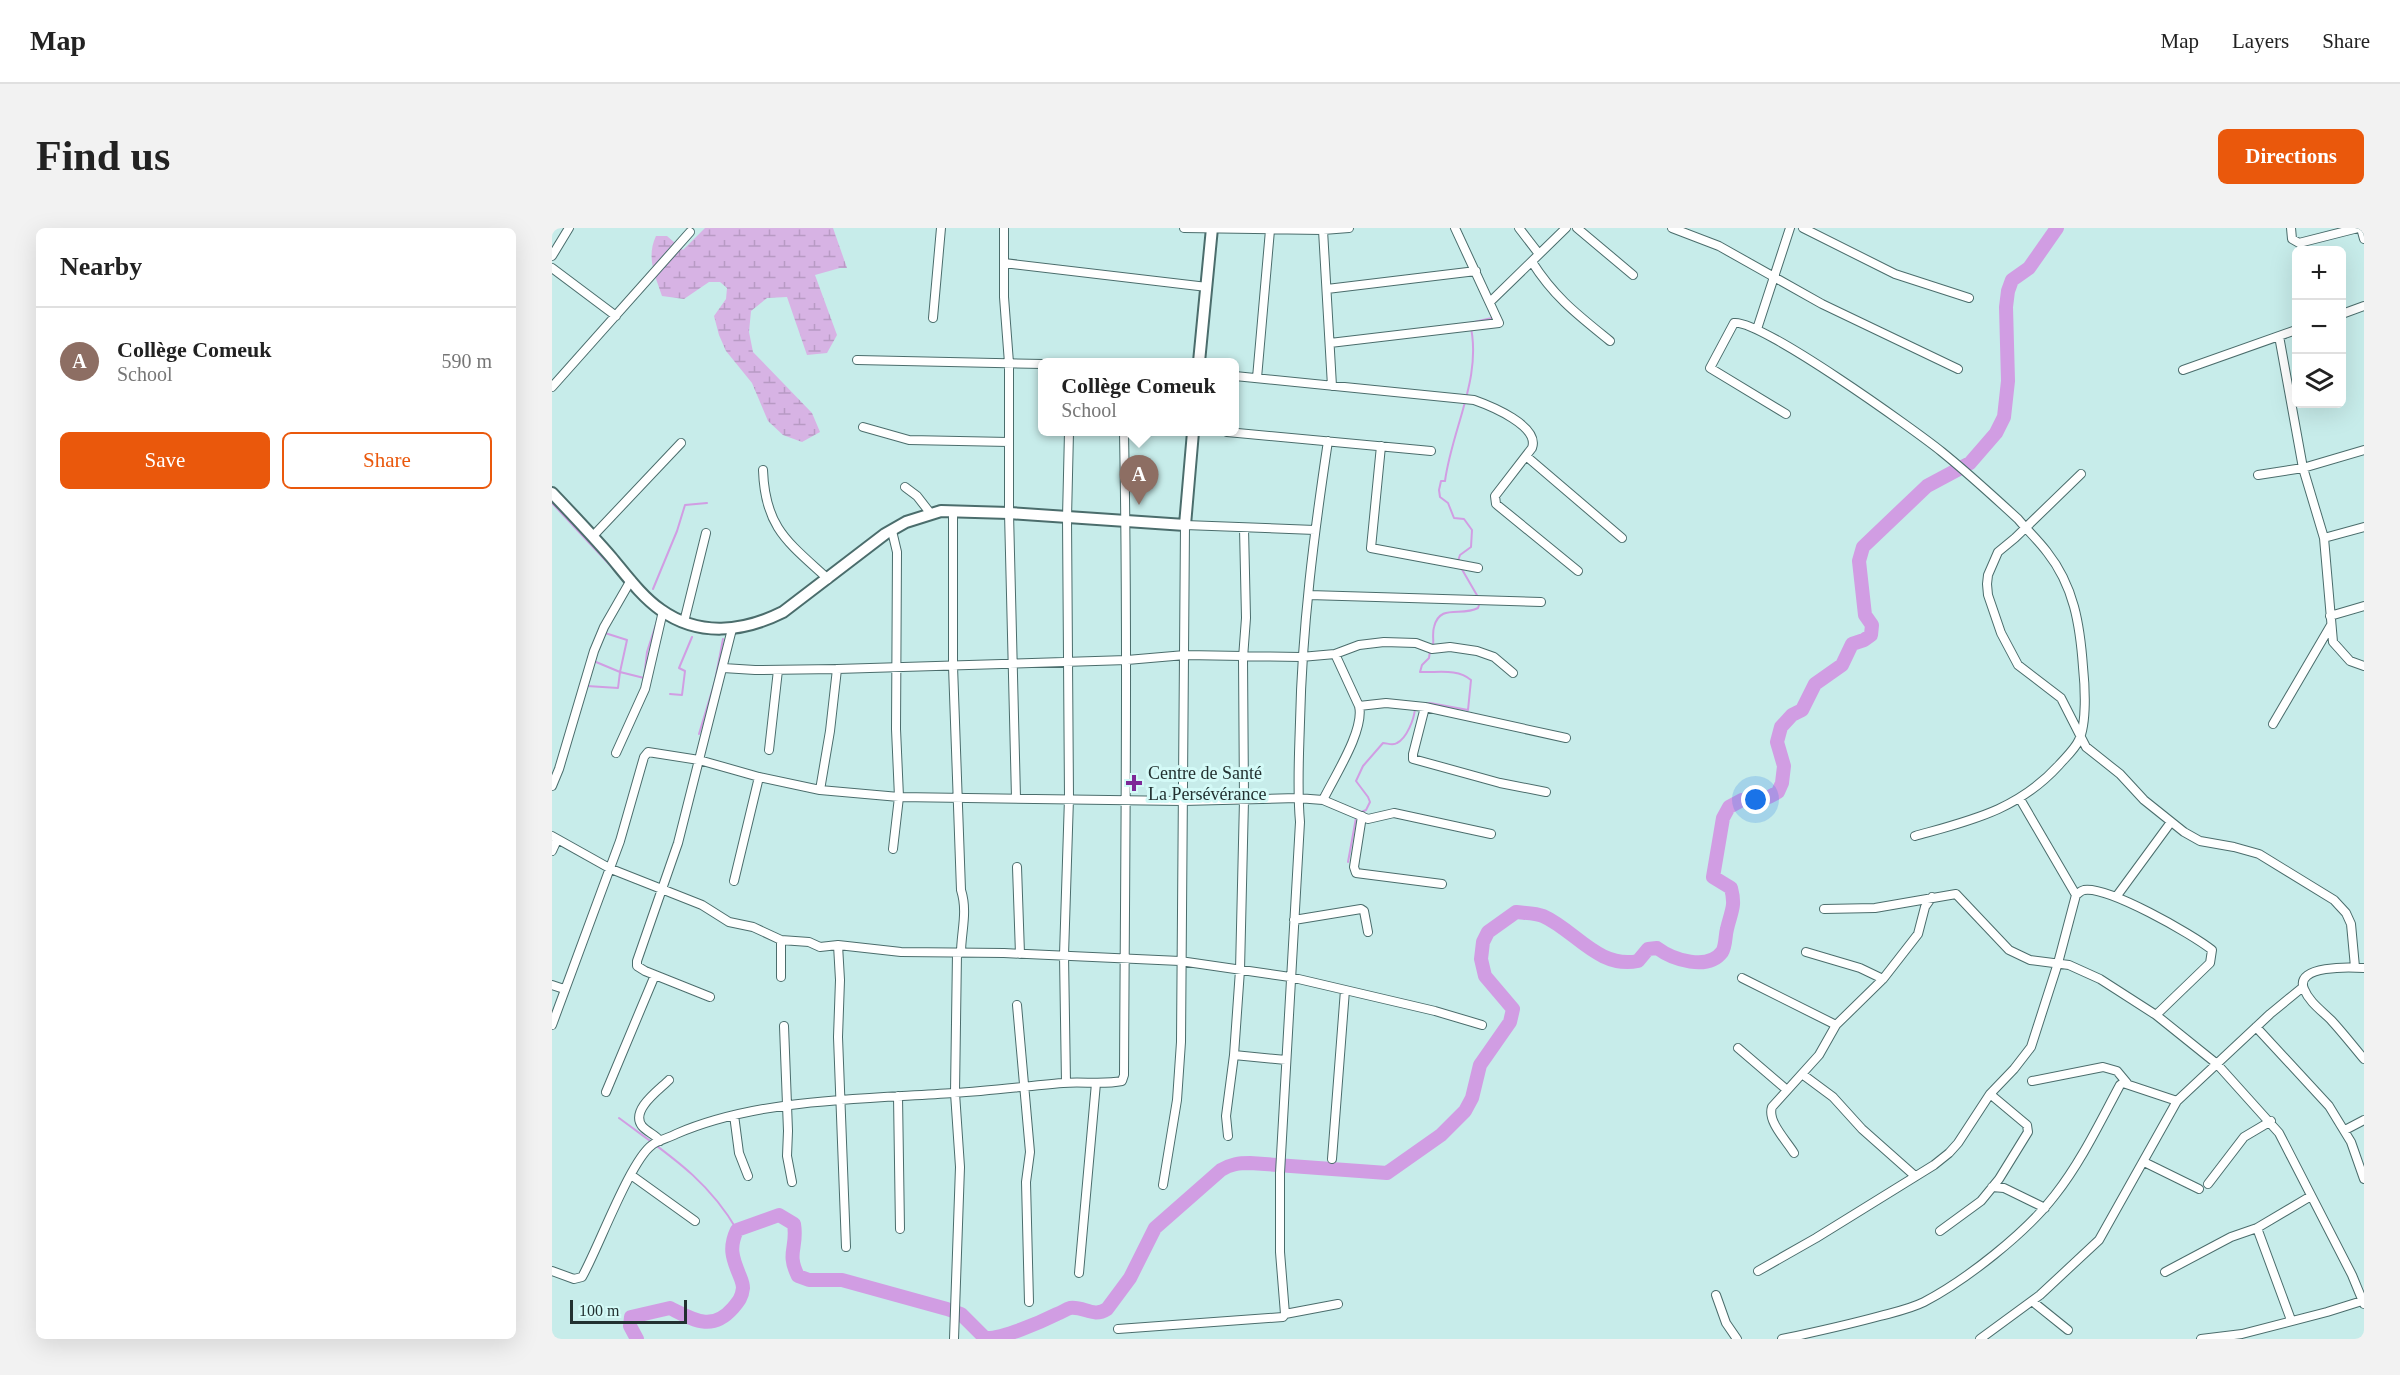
<!DOCTYPE html>
<html lang="en">
<head>
<meta charset="utf-8">
<style>
  body { margin:0; font-family:"Times New Roman",serif; background:#f2f2f2; color:#222 }
  .controls { position:absolute; right:18px; top:18px; display:grid; overflow:hidden; border-radius:9px; box-shadow:0 6px 24px #0002 }
  .controls button { width:54px; height:54px; display:grid; place-items:center; padding:0; border:0; border-bottom:2px solid #e0e0e0; background:#fff; color:#222; font:30px sans-serif }
  .scale { position:absolute; left:18px; bottom:15px; width:117px; box-sizing:border-box; padding-left:6px; border:3px solid #223030; border-top:0; font-size:16px; line-height:21px; white-space:nowrap; color:#223030; -webkit-text-stroke:4px #d4faf7; paint-order:stroke }
  .you { position:absolute; left:1204px; top:572px; width:21px; height:21px; margin:-15px; border:4px solid #fff; border-radius:50%; background:#1a73e8; box-shadow:0 0 0 9px #1a73e833 }
  .badge { display:grid; place-items:center; width:39px; height:39px; border-radius:50%; background:#ea580c; color:#fff; font-size:20px; font-weight:700 }
  .pin { position:absolute; translate:-50% -50px; filter:drop-shadow(0 2px 3px #0008) }
  .pin::after { content:''; position:absolute; top:32px; width:21px; height:18px; background:inherit; clip-path:polygon(0 0,100% 0,50% 100%) }
  .popup { position:absolute; left:486px; top:130px; width:201px; height:78px; box-sizing:border-box; display:grid; place-content:center; border-radius:9px; background:#fff; filter:drop-shadow(0 2px 4px #0005); font-size:20px; white-space:nowrap; color:#767676 }
  .popup b { font-size:22px; color:#222 }
  .popup::after { content:''; position:absolute; left:50%; top:100%; margin-left:-12px; border:12px solid transparent; border-top-color:#fff }
  .list { margin:0; padding:0; list-style:none }
  h2 { display:flex; justify-content:space-between; align-items:center; height:78px; margin:0; padding:0 24px; font-size:26px }
  h2 small { font-size:20px; font-weight:400; color:#767676 }
  .list li { display:grid; grid-template-columns:39px 1fr auto; gap:18px; align-items:center; box-sizing:border-box; height:108px; padding:0 24px; border-top:2px solid #e0e0e0 }
  .list b { display:block; font-size:22px; white-space:nowrap }
  .list p { margin:0; font-size:20px; white-space:nowrap; color:#767676 }
  .list em { font-size:20px; font-style:normal; color:#767676 }
  .actions { display:flex; gap:12px; padding:18px 24px }
  .actions a { flex:1; padding:14px 0; border:2px solid #ea580c; border-radius:9px; text-align:center; font-size:21px; color:#ea580c }
  .actions .main { background:#ea580c; color:#fff }
  .icon { flex:none; width:33px; height:33px; fill:none; stroke:currentColor; stroke-width:2; stroke-linecap:round; stroke-linejoin:round }
  .map { position:relative; flex:none; width:1812px; height:1111px; overflow:hidden; border-radius:9px }
  header { display:flex; align-items:center; gap:36px; box-sizing:border-box; height:84px; padding:0 30px; background:#fff; border-bottom:2px solid #e0e0e0 }
  header strong { font-size:28px }
  nav { display:flex; gap:33px; margin-inline-start:auto; font-size:21px }
  .intro { display:flex; align-items:center; justify-content:space-between; box-sizing:border-box; height:144px; padding:0 36px }
  h1 { margin:0; font-size:42px }
  .button { padding:15px 27px; border-radius:9px; background:#ea580c; color:#fff; font-size:21px; font-weight:700 }
  main { display:flex; gap:36px; padding:0 36px }
  aside { flex:1; background:#fff; border-radius:9px; box-shadow:0 6px 24px #0002 }
  .map>svg:first-child { display:block }
  .wetland { fill:url(#wetland-marsh) }
  .lines { fill:none; stroke-linecap:round; stroke-linejoin:round }
  .stream { stroke:#d19de3; stroke-width:2 }
  .river { stroke:#d19de3; stroke-width:14 }
  .street-casing { stroke:#4b6d6c; stroke-width:10 }
  .secondary-casing { stroke:#4b6d6c; stroke-width:14 }
  .street { stroke:#fff; stroke-width:8 }
  .secondary { stroke:#fff; stroke-width:10 }
  .poi-dot { fill:#7d2897; stroke:#d4faf7; stroke-width:2 }
  .labels { text-anchor:middle; dominant-baseline:central; stroke-width:6; stroke-linejoin:round; paint-order:stroke }
  .poi-label { font-size:18px; fill:#223030; stroke:#d4faf7; text-anchor:start }
</style>
</head>
<body>
<header>
<strong>Map</strong>
<nav><a>Map</a><a>Layers</a><a>Share</a></nav>
</header>
<div class="intro"><h1>Find us</h1><a class="button">Directions</a></div>
<main>
<aside>
<h2>Nearby<small></small></h2>
<ul class="list">
<li><span class="badge" style="background:#8d6e63">A</span><div><b>Collège Comeuk</b><p>School</p></div><em>590 m</em></li>
</ul>
<div class="actions"><a class="main">Save</a><a>Share</a></div>
</aside>
<div class="map">
<svg width="1812" height="1111" viewBox="0 0 1812 1111">
  <defs>
    <pattern id="wetland-marsh" width="20" height="14" patternUnits="userSpaceOnUse" patternTransform="scale(1.5)"><rect width="20" height="14" fill="#d7b3e4"/><path d="M1 5h8M5 5V1M11 12h8M15 12V8" fill="none" stroke="#b89ac4"/></pattern>
  </defs>
  <rect width="100%" height="100%" fill="#c7ecea"/>
  <path class="wetland" d="M 153,0 L 281,0 L 295,40 L 288,40 L 263,47 L 285,107 L 275,125 L 255,127 L 235,69 L 215,70 L 199,83 L 197,104 L 201,124 L 260,185 L 268,204 L 250,214 L 231,207 L 216,193 L 200,155 L 174,123 L 167,107 L 162,88 L 174,71 L 175,60 L 168,54 L 157,54 L 132,71 L 110,68 C 103,47 94,29 104,8 L 115,8 L 131,22 Z"/>
  <g class="lines">
    <path class="stream" d="M 0,275 L 69,349
      M 906,333 L 908,327 L 919,319 L 920,302 L 912,291 L 902,290 L 896,275 L 888,269 L 887,262 L 889,253 L 893,253 C 900,200 931,149 918,95 L 940,90 L 940,87
      M 908,338 L 926,369
      M 101,361 L 125,303 L 133,277 L 155,275
      M 53,405 L 75,412 L 68,444 L 92,450 L 95,424 L 106,390
      M 881,419 C 882,413 880,405 882,399 C 888,375 909,389 926,380 L 928,374
      M 35,458 L 66,460 L 68,444 L 44,434
      M 118,466 L 130,467 L 133,443 L 127,440 L 140,409
      M 871,476 L 878,475 L 916,482 L 919,452 C 905,440 885,445 868,444 L 870,437 L 877,430 L 878,423
      M 147,506 L 163,453 L 171,411
      M 807,585 L 814,582 L 818,574 L 816,569 L 804,553 L 811,538 L 831,515 C 835,515 841,518 845,515 C 855,510 862,491 863,481
      M 796,634 L 804,590
      M 67,890 C 114,925 155,950 185,1002"/>
    <path class="river" d="M 85,1111 L 78,1098 L 79,1089 L 118,1080 C 142,1092 160,1104 181,1080 C 187,1073 190,1069 191,1060 C 191,1055 189,1051 187,1046 C 180,1029 177,1019 185,1002 L 227,987 L 242,996 C 246,1020 234,1024 246,1048 L 257,1052 L 290,1052 L 395,1081 L 409,1086 L 433,1110 C 450,1111 489,1094 505,1086 C 509,1085 514,1081 518,1080 C 532,1078 541,1090 555,1081 L 578,1050 L 603,1000 L 669,942 C 679,936 687,935 698,935 L 835,945 L 889,907 L 913,883 L 920,870 L 928,837 L 958,794 L 961,781 L 933,748 L 929,731 L 931,714 L 936,704 L 964,684 C 972,685 984,685 991,688 C 1023,702 1046,741 1086,733 L 1096,721 L 1105,720 C 1121,732 1156,743 1170,724 C 1174,718 1173,708 1175,701 C 1179,683 1184,679 1179,660 L 1161,649 L 1171,590 L 1177,579 L 1190,572 L 1217,569 L 1226,564 L 1230,555 L 1232,538 L 1225,514 L 1229,499 L 1240,487 L 1250,482 L 1263,456 L 1290,437 L 1300,416 L 1312,412 L 1319,407 L 1320,397 L 1313,387 L 1307,333 L 1311,319 L 1375,258 L 1418,235 L 1444,205 L 1452,189 L 1456,153 L 1454,79 L 1456,63 L 1460,52 L 1477,40 L 1505,0"/>
    <g class="street-casing">
      <path id="street" d="M 452,0 L 452,69 L 457,135 L 457,285 L 464,570
        M 632,0 L 771,2 L 797,0
        M 967,0 L 987,26
        M 1025,0 L 1081,47
        M 1120,0 L 1167,18 L 1270,76 L 1406,141
        M 1251,0 L 1343,46 L 1417,70
        M 1739,0 L 1740,11 L 1747,15 L 1806,0
        M 1809,0 L 1812,11
        M 771,2 L 780,158
        M 0,28 L 17,0
        M 980,34 C 1003,70 1026,87 1058,113
        M 452,35 L 655,59
        M 0,40 L 64,88
        M 775,61 L 924,43
        M 939,73 L 1014,0
        M 1790,86 L 1812,78
        M 381,90 L 389,0
        M 1205,101 L 1238,0
        M 1727,108 L 1751,240 L 1772,310 L 1781,414 L 1798,433 L 1812,438
        M 778,115 L 947,95 L 903,0
        M 305,132 L 491,136
        M 1631,142 L 1744,102
        M 683,148 L 922,172 C 939,178 988,198 980,220 L 943,268 L 944,276 L 1026,343
        M 705,150 L 718,2
        M 0,159 L 138,4
        M 1234,186 L 1158,140 L 1182,95 C 1207,90 1364,203 1390,224 C 1416,245 1441,268 1466,291 C 1475,302 1486,312 1495,324 C 1522,358 1528,397 1531,439 C 1533,458 1535,495 1527,512 C 1523,521 1514,529 1507,537 C 1466,582 1420,592 1363,608
        M 311,199 L 357,212 L 457,214
        M 675,204 L 879,223
        M 829,218 L 819,320 L 926,340
        M 974,228 L 1070,310
        M 211,242 C 213,300 236,314 276,351
        M 1529,246 L 1463,310 L 1446,324 L 1436,347 L 1435,356 L 1436,367 L 1449,405 L 1466,437 L 1509,470 L 1534,519 L 1568,546 L 1592,572 L 1632,604 L 1648,613 L 1682,619 L 1707,626 L 1782,672 L 1794,685 L 1799,696 L 1803,739
        M 1706,247 L 1751,240 L 1812,222
        M 353,259 L 365,268 L 379,286
        M 401,283 L 401,438 L 409,662 C 416,684 409,704 409,725
        M 340,303 L 345,324 L 344,501 L 347,569 L 341,621
        M 41,308 L 129,215
        M 1772,310 L 1812,299
        M 757,367 L 989,374
        M 1778,388 L 1812,378
        M 132,394 L 154,305
        M 171,440 L 203,442 L 285,441 L 575,432 L 633,427 L 749,429 L 783,426 L 807,417 L 832,414 L 864,415 L 880,421 L 898,419 L 925,423 L 942,429 L 961,445
        M 807,478 L 834,475 L 873,479 L 1014,510
        M 873,479 L 861,526 L 861,531 L 948,555 L 994,564
        M 1721,496 L 1779,397
        M 217,522 L 226,442
        M 64,525 L 93,461 L 111,383
        M 0,558 L 7,541 L 42,423 L 52,399 L 79,352
        M 268,562 L 278,503 L 285,441
        M 1468,571 L 1524,667
        M 771,572 C 782,549 813,502 807,478 L 783,426
        M 810,588 L 802,639 L 804,645 L 890,656
        M 0,608 L 59,641 L 150,677 L 177,694 L 201,699 L 229,712 L 257,714 L 268,719 L 286,717 L 349,724 L 452,725 L 628,733 L 738,749 L 883,783 L 930,797
        M 0,623 L 5,612
        M 465,639 L 468,726
        M 182,653 L 207,549
        M 1564,669 L 1619,594
        M 1272,681 L 1323,680 L 1404,666 L 1457,722 L 1478,732 L 1517,737 L 1548,751 L 1604,787 L 1665,836 L 1727,905 L 1800,1047 L 1812,1076
        M 742,692 L 809,681 L 812,683 L 816,704
        M 286,717 L 288,752 L 286,809 L 294,1019
        M 1254,724 L 1308,740 L 1331,751
        M 1812,740 C 1799,739 1742,737 1752,761 C 1757,774 1770,783 1779,792 C 1791,805 1801,818 1812,831
        M 229,749 L 229,712
        M 1190,750 L 1284,797
        M 0,757 L 12,761
        M 158,769 L 93,743 L 85,738 L 85,733 L 126,615 L 180,401
        M 465,777 L 478,924 L 474,954 L 477,1074
        M 0,797 L 68,613 L 92,529 L 96,524 L 147,532 L 207,549 L 268,562 L 347,569 L 631,573 L 745,570 L 771,572 L 816,591 L 842,585 L 939,606
        M 232,798 L 236,903 L 235,928 L 240,954
        M 1704,799 L 1777,878 L 1799,914 L 1812,951
        M 1186,820 L 1235,862
        M 682,827 L 734,832
        M 1250,846 L 1281,869 L 1310,901 L 1363,948
        M 1480,853 L 1551,839 L 1565,843 L 1575,855
        M 514,855 L 512,727 L 517,570 L 515,290 L 517,204
        M 54,864 L 103,747
        M 346,868 L 348,1001
        M 182,887 L 187,925 L 196,948
        M 1793,902 L 1812,892
        M 676,908 L 674,888 L 682,827 L 688,742 L 692,572 L 691,430 L 694,390 L 692,300
        M 108,913 C 104,907 95,904 90,898 C 78,882 107,862 117,852
        M 1242,925 C 1234,912 1215,893 1220,879 L 1267,827 L 1284,797 L 1331,751 L 1366,706 L 1373,679 L 1380,669
        M 780,931 L 793,762
        M 1592,934 L 1647,961
        M 79,947 L 143,993
        M 1656,956 L 1692,909 L 1719,893
        M 611,957 L 625,872 L 629,814 L 633,297 L 763,302
        M 1440,959 L 1452,960 L 1493,980
        M 1705,1000 L 1739,1092
        M 1388,1003 L 1429,973 L 1447,951 L 1476,904 L 1475,897 L 1438,866
        M 0,1043 L 22,1051 L 30,1049 C 46,1021 78,933 100,917 C 106,912 117,910 124,906 C 207,870 313,871 402,865 C 438,863 474,858 511,855 C 530,853 550,857 570,853 L 572,847 C 573,632 576,418 572,204
        M 1206,1043 L 1264,1010 L 1382,937 L 1397,925 L 1406,915 L 1438,866 L 1462,841 L 1479,819 L 1506,735 L 1524,667 C 1527,665 1528,663 1532,662 C 1556,658 1640,706 1660,722 L 1658,735 L 1604,787
        M 1613,1044 L 1679,1009 L 1705,1000 L 1759,968
        M 527,1045 L 544,855
        M 1164,1067 L 1174,1095 L 1185,1111
        M 1480,1073 L 1516,1102
        M 733,1086 L 728,1024 L 728,945 L 748,594 C 745,561 747,528 748,494 C 750,400 762,306 776,213
        M 566,1101 L 731,1089 L 733,1086 L 786,1076
        M 402,1111 L 408,939 L 403,865 L 405,725
        M 1230,1111 C 1263,1104 1295,1097 1328,1088 C 1343,1084 1358,1081 1372,1074 C 1414,1052 1474,1005 1503,967 C 1529,934 1548,894 1568,857 L 1571,855 L 1625,873
        M 1428,1111 L 1488,1067 L 1547,1012 L 1625,873 L 1718,786 L 1751,759
        M 1649,1111 L 1690,1106 L 1775,1084 L 1810,1073"/>
    </g>
    <g class="secondary-casing">
      <path id="secondary" d="M 647,134 L 660,0
        M 0,265 C 20,286 40,307 59,329 C 74,347 90,369 109,382 C 147,409 191,404 231,384 L 333,306 L 354,294 L 389,283 L 457,285 L 633,297 L 641,204"/>
    </g>
    <use href="#street" class="street"/>
    <use href="#secondary" class="secondary"/>
  </g>
  <path class="poi-dot" d="M579 546h6v6h6v6h-6v6h-6v-6h-6v-6h6z"/>
  <g class="labels">
    <g class="poi-label">
      <text x="596" y="545">Centre de Santé<tspan x="596" dy="21">La Persévérance</tspan></text>
    </g>
  </g>
</svg>
<div class="controls">
<button>+</button>
<button>−</button>
<button><svg class="icon" aria-label="layers" viewBox="0 0 24 24"><path d="M12 4l9 5-9 5-9-5zM3 14l9 5 9-5"/></svg></button>
</div>
<div class="scale">100 m</div>
<div class="you"></div>
<div class="pin badge" style="left:587px;top:277px;background:#8d6e63">A</div>
<div class="popup"><b>Collège Comeuk</b>School</div>
</div>
</main>
</body>
</html>
